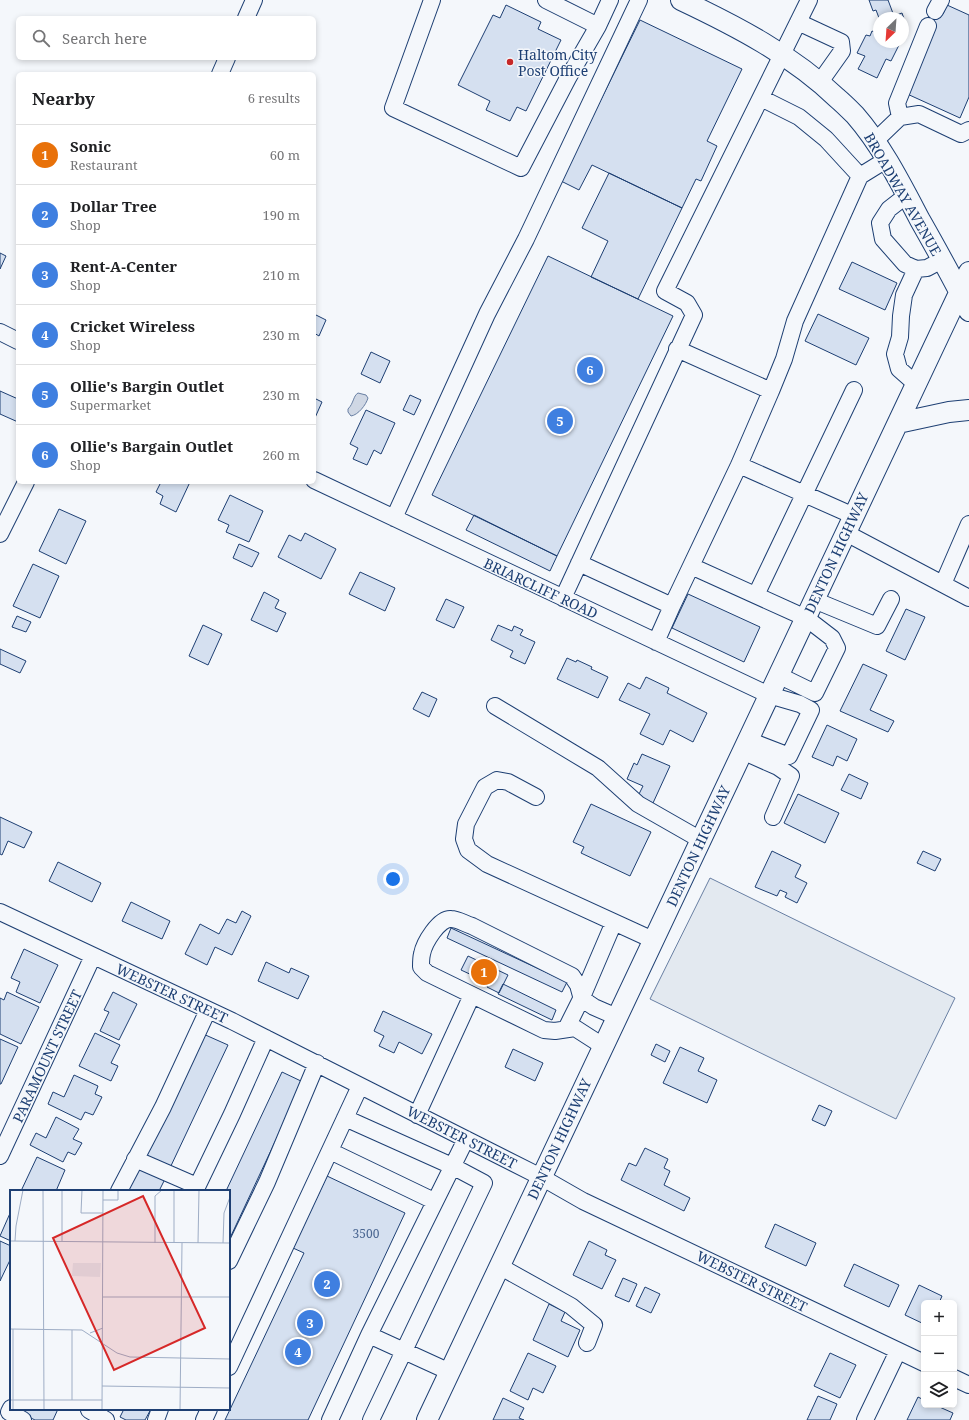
<!DOCTYPE html>
<html lang="en">
<head>
<meta charset="utf-8">
<style>
  body { margin:0; font-family:"Noto Serif",serif; background:#f6f6f6; color:#202124 }
  .controls { position:absolute; right:12px; bottom:12px; display:grid; overflow:hidden; border-radius:6px; box-shadow:0 2px 6px #0003 }
  .controls button { width:36px; height:36px; display:grid; place-items:center; padding:0; border:0; border-bottom:1px solid #e0e0e0; background:#fff; color:#202124; font:20px sans-serif }
  .compass { position:absolute; left:873px; top:12px; width:36px; height:36px; border-radius:50%; background:#fff; box-shadow:0 2px 6px #0003; rotate:205deg }
  .you { position:absolute; left:393px; top:879px; width:14px; height:14px; margin:-10px; border:3px solid #fff; border-radius:50%; background:#1a73e8; box-shadow:0 0 0 6px #1a73e833 }
  .badge { display:grid; place-items:center; width:26px; height:26px; border-radius:50%; background:#111827; color:#fff; font-size:13px; font-weight:700 }
  .pin { position:absolute; translate:-50% -50%; border:2px solid #fff; box-shadow:0 1px 4px #0006 }
  .list { margin:0; padding:0; list-style:none }
  h2 { display:flex; justify-content:space-between; align-items:center; height:52px; margin:0; padding:0 16px; font-size:17px }
  h2 small { font-size:13px; font-weight:400; color:#757577 }
  .list li { display:grid; grid-template-columns:26px 1fr auto; gap:12px; align-items:center; box-sizing:border-box; height:60px; padding:0 16px; border-top:1px solid #e0e0e0 }
  .list b { display:block; font-size:15px; white-space:nowrap }
  .list p { margin:0; font-size:13px; white-space:nowrap; color:#757577 }
  .list em { font-size:13px; font-style:normal; color:#757577 }
  .icon { flex:none; width:22px; height:22px; fill:none; stroke:currentColor; stroke-width:2; stroke-linecap:round; stroke-linejoin:round }
  .map { position:relative; flex:none; width:969px; height:1420px; overflow:hidden }
  .search { position:absolute; background:#fff; box-shadow:0 2px 6px #0003; left:16px; top:16px; width:300px; height:44px; display:flex; align-items:center; gap:10px; box-sizing:border-box; padding:0 14px; border-radius:6px; color:#757577; font-size:15px }
  .panel { position:absolute; background:#fff; box-shadow:0 2px 6px #0003; left:16px; top:72px; width:300px; height:412px; border-radius:6px }
  .map>svg:first-child { display:block }
  .green { fill:#e3e9f0; stroke:#687fa3 }
  .water { fill:#cfd7e4; stroke:#687fa3 }
  .building { fill:#d5e0f0; stroke:#1d3f73 }
  .lines { fill:none; stroke-linecap:round; stroke-linejoin:round }
  .minor-casing { stroke:#1d3f73; stroke-width:18 }
  .major-casing { stroke:#1d3f73; stroke-width:22 }
  .minor { stroke:#f4f7fb; stroke-width:16 }
  .major { stroke:#f4f7fb; stroke-width:20 }
  .poi-dot { fill:#c62828; stroke:#f4f7fb; stroke-width:1.5 }
  .labels { text-anchor:middle; dominant-baseline:central; stroke-width:3; stroke-linejoin:round; paint-order:stroke }
  .number-label { font-size:12px; fill:#4b6792 }
  .poi-label { font-size:14px; fill:#1d3f73; stroke:#f4f7fb; text-anchor:start }
  .street-label { font-size:14px; fill:#1d3f73; stroke:#f4f7fb }
  .inset-road { fill:none; stroke:#9eadc5; stroke-width:1 }
  .view { fill:#d62828; fill-opacity:0.15; stroke:#d62828; stroke-width:2 }
  .inset-edge { fill:none; stroke:#1d3f73; stroke-width:2 }
</style>
</head>
<body>
<div class="map">
<svg width="969" height="1420" viewBox="0 0 969 1420">
  <rect width="100%" height="100%" fill="#f4f7fb"/>
  <path class="green" d="M 710,878 L 955,998 L 896,1119 L 650,999 Z"/>
  <path class="water" d="M 358,393 L 366,395 L 368,398 C 366,405 358,415 351,416 L 348,412 L 348,409 C 354,403 353,396 358,393 Z"/>
  <path class="building" d="M 869,0 L 888,0 L 894,16 L 902,13 L 907,27 L 903,28 L 903,18 L 879,18 L 876,10 L 873,11 Z
    M 506,5 L 541,22 L 538,29 L 561,40 L 526,111 L 517,107 L 510,121 L 486,110 L 490,101 L 458,85 L 493,15 L 500,18 Z
    M 947,5 L 969,15 L 969,97 L 960,118 L 905,93 L 925,25 L 932,9 L 943,14 Z
    M 640,20 L 742,69 L 707,141 L 717,146 L 701,181 L 696,179 L 682,208 L 592,165 L 579,190 L 561,181 Z
    M 872,31 L 879,34 L 879,42 L 898,42 L 900,43 L 891,61 L 886,59 L 877,78 L 858,69 L 865,56 L 857,53 L 866,35 L 870,36 Z
    M 609,173 L 682,208 L 638,299 L 591,277 L 608,241 L 582,228 Z
    M 0,253 L 6,256 L 0,269 Z
    M 548,256 L 673,316 L 557,556 L 432,495 Z
    M 852,262 L 897,283 L 885,310 L 839,289 Z
    M 314,314 L 326,320 L 319,336 L 314,333 Z
    M 818,314 L 869,338 L 856,365 L 805,341 Z
    M 371,352 L 390,361 L 380,383 L 361,374 Z
    M 0,391 L 18,399 L 18,422 L 0,414 Z
    M 410,395 L 421,400 L 414,415 L 403,410 Z
    M 314,398 L 322,402 L 314,420 Z
    M 366,410 L 395,423 L 381,454 L 374,450 L 367,465 L 353,459 L 358,448 L 350,444 Z
    M 161,482 L 190,482 L 176,512 L 160,504 L 163,496 L 156,492 Z
    M 230,495 L 263,511 L 249,542 L 226,532 L 229,525 L 218,520 Z
    M 59,509 L 86,521 L 66,564 L 39,551 Z
    M 474,515 L 557,556 L 550,571 L 466,530 Z
    M 305,533 L 336,549 L 321,579 L 278,557 L 289,535 L 301,541 Z
    M 239,544 L 259,553 L 252,567 L 233,558 Z
    M 33,564 L 59,576 L 40,618 L 13,606 Z
    M 360,572 L 395,588 L 385,611 L 349,594 Z
    M 264,592 L 279,600 L 275,608 L 286,613 L 277,632 L 251,620 Z
    M 688,594 L 760,627 L 744,662 L 672,628 Z
    M 446,599 L 464,607 L 454,628 L 436,620 Z
    M 906,609 L 925,617 L 905,660 L 886,651 Z
    M 17,616 L 31,622 L 26,632 L 12,627 Z
    M 203,625 L 222,634 L 208,665 L 189,656 Z
    M 498,625 L 512,631 L 514,626 L 523,630 L 520,635 L 535,642 L 525,664 L 510,657 L 513,651 L 491,640 Z
    M 0,649 L 26,661 L 20,673 L 0,664 Z
    M 567,658 L 576,662 L 577,660 L 592,667 L 591,669 L 608,677 L 598,698 L 557,679 Z
    M 863,664 L 887,675 L 870,710 L 894,721 L 888,732 L 840,711 Z
    M 646,677 L 669,688 L 667,693 L 707,713 L 693,742 L 670,730 L 663,745 L 640,734 L 650,714 L 619,700 L 628,683 L 640,689 Z
    M 422,692 L 437,699 L 429,717 L 413,709 Z
    M 827,725 L 857,739 L 847,761 L 837,756 L 833,766 L 812,757 Z
    M 642,754 L 670,766 L 653,803 L 638,796 L 643,786 L 627,779 L 634,763 L 637,765 Z
    M 849,774 L 868,783 L 861,799 L 841,790 Z
    M 798,794 L 839,813 L 825,843 L 784,823 Z
    M 591,804 L 651,832 L 630,876 L 581,853 L 584,847 L 573,842 Z
    M 0,817 L 32,832 L 24,848 L 8,841 L 2,855 L 0,854 Z
    M 772,851 L 801,865 L 795,877 L 807,883 L 797,903 L 785,897 L 787,893 L 780,890 L 777,896 L 755,887 Z
    M 923,851 L 941,859 L 935,871 L 917,863 Z
    M 58,862 L 101,883 L 92,902 L 49,881 Z
    M 131,902 L 170,921 L 162,939 L 122,921 Z
    M 242,911 L 251,916 L 232,955 L 215,947 L 207,965 L 185,954 L 200,924 L 219,934 L 227,919 L 236,923 Z
    M 451,928 L 567,982 L 562,992 L 447,938 Z
    M 24,949 L 58,965 L 40,1003 L 16,992 L 20,982 L 11,978 Z
    M 468,956 L 508,975 L 499,993 L 487,987 L 489,983 L 461,970 Z
    M 266,962 L 289,973 L 291,968 L 309,976 L 298,999 L 258,981 Z
    M 503,984 L 556,1010 L 552,1020 L 498,994 Z
    M 7,992 L 39,1007 L 21,1044 L 0,1034 L 0,998 L 4,1000 Z
    M 113,992 L 137,1004 L 119,1040 L 100,1031 L 109,1012 L 104,1010 Z
    M 383,1011 L 432,1034 L 422,1054 L 399,1042 L 394,1053 L 379,1046 L 384,1036 L 374,1031 Z
    M 95,1033 L 120,1045 L 111,1063 L 118,1066 L 111,1081 L 79,1066 Z
    M 201,1033 L 228,1045 L 169,1170 L 143,1157 Z
    M 0,1039 L 18,1047 L 1,1084 L 0,1084 Z
    M 656,1044 L 670,1051 L 665,1062 L 651,1055 Z
    M 680,1047 L 704,1058 L 698,1071 L 717,1080 L 707,1103 L 663,1083 Z
    M 513,1049 L 543,1063 L 535,1081 L 505,1067 Z
    M 282,1072 L 303,1082 L 230,1238 L 229,1237 L 229,1191 L 226,1191 Z
    M 74,1075 L 98,1086 L 95,1094 L 102,1097 L 93,1115 L 85,1112 L 81,1120 L 48,1104 L 53,1092 L 64,1097 Z
    M 819,1105 L 832,1111 L 825,1126 L 812,1120 Z
    M 56,1117 L 79,1129 L 73,1139 L 82,1143 L 75,1155 L 68,1152 L 63,1162 L 30,1145 L 36,1133 L 46,1138 Z
    M 645,1148 L 668,1159 L 664,1168 L 670,1171 L 664,1185 L 690,1198 L 684,1211 L 621,1180 L 629,1163 L 636,1166 Z
    M 37,1157 L 65,1170 L 56,1191 L 21,1191 Z
    M 135,1165 L 165,1179 L 159,1191 L 123,1191 Z
    M 327,1176 L 405,1213 L 308,1420 L 225,1420 L 304,1253 L 293,1248 Z
    M 11,1211 L 11,1241 L 0,1236 Z
    M 775,1224 L 816,1243 L 806,1266 L 765,1247 Z
    M 0,1241 L 11,1246 L 11,1258 L 0,1281 Z
    M 589,1241 L 607,1250 L 605,1255 L 616,1260 L 602,1289 L 573,1275 Z
    M 854,1264 L 899,1285 L 889,1307 L 844,1286 Z
    M 623,1278 L 637,1284 L 629,1302 L 615,1296 Z
    M 919,1285 L 942,1296 L 939,1303 L 924,1303 L 924,1324 L 905,1315 Z
    M 645,1287 L 660,1294 L 651,1313 L 636,1306 Z
    M 549,1304 L 565,1312 L 561,1321 L 580,1330 L 568,1357 L 533,1340 Z
    M 528,1353 L 556,1366 L 543,1393 L 533,1388 L 528,1400 L 510,1391 Z
    M 830,1353 L 856,1365 L 840,1398 L 814,1386 Z
    M 818,1396 L 837,1404 L 830,1420 L 807,1420 Z
    M 918,1397 L 924,1400 L 924,1405 L 935,1405 L 953,1413 L 950,1420 L 907,1420 Z
    M 503,1398 L 524,1408 L 519,1418 L 524,1420 L 493,1420 Z
    M 21,1409 L 58,1409 L 53,1420 L 35,1420 L 19,1412 Z
    M 124,1409 L 151,1409 L 145,1420 L 126,1420 L 120,1417 Z"/>
  <g class="lines">
    <g class="minor-casing">
      <path id="minor" d="M 432,0 L 393,108 L 521,168 L 568,78 L 598,26 L 610,0
        M 546,0 L 598,26
        M 935,11 L 941,0
        M 246,18 L 254,0
        M 798,22 L 841,42 L 842,51 L 820,82
        M 220,74 L 227,58
        M 761,98 L 799,117 L 826,139 L 860,176
        M 900,117 L 919,114 L 961,134 L 969,130
        M 875,141 L 900,117 L 897,103 L 928,26
        M 907,195 L 889,209 L 880,223 L 883,239 L 905,264 L 916,269 L 927,268 L 942,260
        M 0,332 L 18,341
        M 677,349 L 771,391 L 739,465 L 691,566
        M 916,384 L 899,369 L 895,354 L 900,337 L 901,316 L 904,295 L 916,269
        M 771,391 L 784,359 L 795,321 L 860,176 L 886,160
        M 739,465 L 854,516
        M 314,480 L 769,695 L 800,704 L 811,710 L 789,756 L 748,740
        M 394,518 L 487,314 L 526,239 L 639,0
        M 846,533 L 969,598
        M 0,534 L 26,482
        M 579,563 L 672,606 L 656,642
        M 943,584 L 969,524
        M 756,595 L 854,390
        M 563,598 L 694,315 L 687,303 L 665,291 L 809,0
        M 814,600 L 877,626 L 891,599
        M 672,606 L 691,566 L 806,618 L 832,638 L 837,648 L 815,693 L 778,675
        M 495,706 L 598,768 L 638,804 L 701,840
        M 742,751 L 778,767 L 791,776 L 773,817
        M 536,797 L 508,782 L 497,780 L 485,787 L 466,824 L 464,839 L 468,850 L 487,864 L 653,940
        M 0,912 L 232,1021 L 541,1177 L 583,1201 L 924,1363
        M 566,1029 L 582,997 L 614,922
        M 603,1046 L 575,1028 L 555,1031 L 544,1030 L 427,973 L 421,967 C 421,962 421,958 422,954 C 424,943 439,918 451,919 C 458,919 465,924 472,926 L 572,976 L 578,985 L 581,996 L 588,1003 L 594,1007 L 617,1017
        M 417,1115 L 472,995
        M 345,1118 L 452,1166 L 484,1183 L 371,1420
        M 330,1151 L 434,1201
        M 0,1156 L 93,956
        M 135,1159 L 197,1186
        M 119,1191 L 163,1107 L 208,1010
        M 195,1191 L 232,1114 L 266,1038
        M 229,1261 L 267,1182 L 317,1063
        M 499,1266 L 571,1306 L 594,1325 L 587,1343
        M 229,1367 L 360,1086
        M 450,1372 L 369,1335 L 466,1139
        M 954,1378 L 969,1385
        M 11,1408 L 9,1412 L 23,1420
        M 89,1410 L 106,1420
        M 156,1420 L 160,1409
        M 204,1420 L 209,1409
        M 330,1420 L 369,1335
        M 865,1420 L 898,1351"/>
    </g>
    <g class="major-casing">
      <path id="major" d="M 681,0 C 736,26 792,55 837,98 C 843,103 849,109 855,115 C 882,146 901,184 920,220 C 937,250 954,280 969,311
        M 898,423 L 949,412 L 969,410
        M 427,1420 L 969,272"/>
    </g>
    <use href="#minor" class="minor"/>
    <use href="#major" class="major"/>
  </g>
  <circle class="poi-dot" cx="510" cy="62" r="4"/>
  <g class="labels">
    <g class="number-label">
      <text x="366" y="1233">3500</text>
    </g>
    <g class="poi-label">
      <text x="518" y="54">Haltom City<tspan x="518" dy="16">Post Office</tspan></text>
    </g>
    <g class="street-label">
      <text transform="translate(903 194) rotate(60)">BROADWAY AVENUE</text>
      <text transform="translate(836 553) rotate(-65)">DENTON HIGHWAY</text>
      <text transform="translate(541 588) rotate(25)">BRIARCLIFF ROAD</text>
      <text transform="translate(698 846) rotate(-65)">DENTON HIGHWAY</text>
      <text transform="translate(172 993) rotate(25)">WEBSTER STREET</text>
      <text transform="translate(47 1056) rotate(-65)">PARAMOUNT STREET</text>
      <text transform="translate(462 1137) rotate(27)">WEBSTER STREET</text>
      <text transform="translate(559 1139) rotate(-65)">DENTON HIGHWAY</text>
      <text transform="translate(752 1281) rotate(26)">WEBSTER STREET</text>
    </g>
  </g>
  <g transform="translate(10 1190)">
    <rect width="220" height="220" fill="#f4f7fb"/>
    <path d="M 63,73 L 91,73 L 90,87 L 62,86 Z" fill="#e3e9f0"/>
    <path class="inset-road" d="M 33,0 L 34,220M 72,0 L 71,23 L 93,23M 93,10 L 108,10 L 108,0M 0,51 L 220,53M 5,51 L 6,36 L 13,0M 52,51 L 52,0M 145,53 L 145,6 L 152,0M 164,53 L 164,0M 188,53 L 189,0M 213,53 L 214,23 L 220,7M 93,107 L 220,107M 0,139 L 72,140 L 107,163 L 120,167 L 220,169M 80,143 L 93,138M 92,196 L 220,198M 0,210 L 92,210M 62,210 L 62,140M 3,220 L 3,139M 92,220 L 93,0M 170,220 L 172,53"/>
    <path class="view" d="M 133,6 L 195,138 L 104,180 L 43,48 Z"/>
    <rect width="220" height="220" class="inset-edge"/>
  </g>
</svg>
<div class="controls">
<button>+</button>
<button>−</button>
<button><svg class="icon" aria-label="layers" viewBox="0 0 24 24"><path d="M12 4l9 5-9 5-9-5zM3 14l9 5 9-5"/></svg></button>
</div>
<svg class="compass" viewBox="-18 -18 36 36"><path d="M0-13l5 13h-10z" fill="#e53935"/><path d="M0 13l5-13h-10z" fill="#757577"/></svg>
<div class="you"></div>
<div class="pin badge" style="left:484px;top:972px;background:#e8710a">1</div>
<div class="pin badge" style="left:327px;top:1284px;background:#3f7fe0">2</div>
<div class="pin badge" style="left:310px;top:1323px;background:#3f7fe0">3</div>
<div class="pin badge" style="left:298px;top:1352px;background:#3f7fe0">4</div>
<div class="pin badge" style="left:560px;top:421px;background:#3f7fe0">5</div>
<div class="pin badge" style="left:590px;top:370px;background:#3f7fe0">6</div>
<div class="search"><svg class="icon" aria-label="search" viewBox="0 0 24 24"><circle cx="10" cy="10" r="6"/><path d="M15 15l6 6"/></svg>Search here</div>
<section class="panel">
<h2>Nearby<small>6 results</small></h2>
<ul class="list">
<li><span class="badge" style="background:#e8710a">1</span><div><b>Sonic</b><p>Restaurant</p></div><em>60 m</em></li>
<li><span class="badge" style="background:#3f7fe0">2</span><div><b>Dollar Tree</b><p>Shop</p></div><em>190 m</em></li>
<li><span class="badge" style="background:#3f7fe0">3</span><div><b>Rent-A-Center</b><p>Shop</p></div><em>210 m</em></li>
<li><span class="badge" style="background:#3f7fe0">4</span><div><b>Cricket Wireless</b><p>Shop</p></div><em>230 m</em></li>
<li><span class="badge" style="background:#3f7fe0">5</span><div><b>Ollie's Bargin Outlet</b><p>Supermarket</p></div><em>230 m</em></li>
<li><span class="badge" style="background:#3f7fe0">6</span><div><b>Ollie's Bargain Outlet</b><p>Shop</p></div><em>260 m</em></li>
</ul>
</section>
</div>
</body>
</html>
